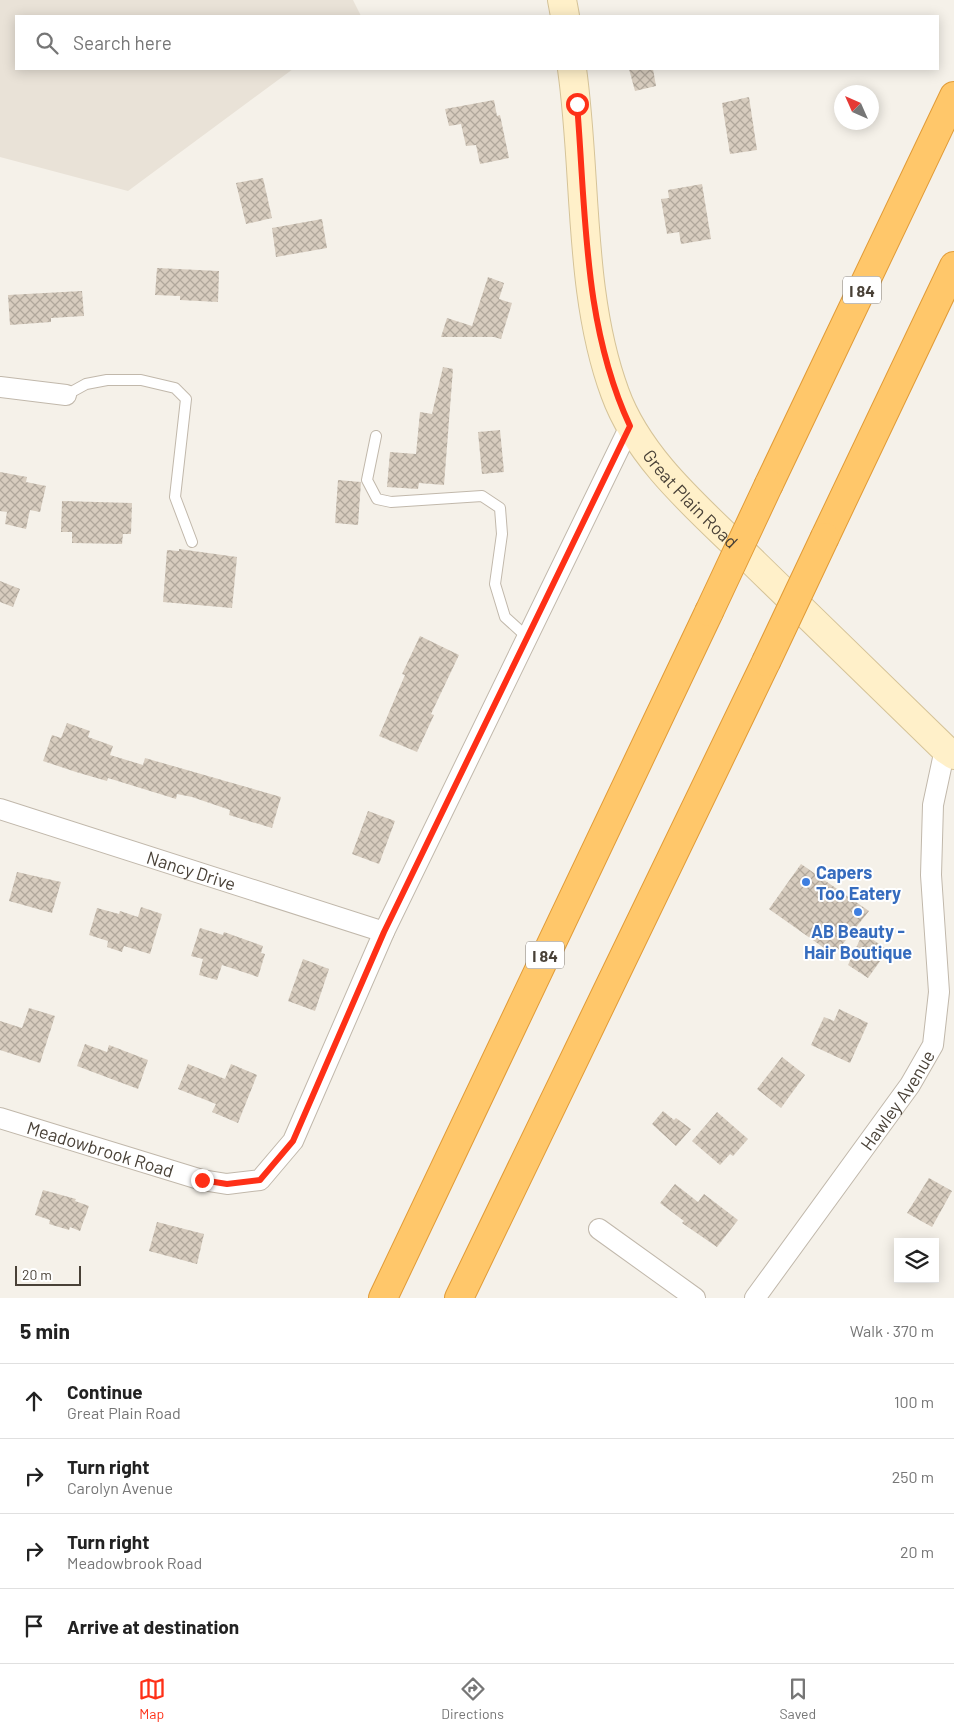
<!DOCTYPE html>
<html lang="en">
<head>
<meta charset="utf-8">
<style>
  body { margin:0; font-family:Barlow,sans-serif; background:#f2f2f2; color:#222 }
  .controls { position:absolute; right:15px; bottom:15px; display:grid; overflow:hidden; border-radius:0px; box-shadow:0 2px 12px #0003 }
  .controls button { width:45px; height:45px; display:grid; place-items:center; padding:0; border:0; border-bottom:1px solid #e0e0e0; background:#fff; color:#222; font:25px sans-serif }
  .compass { position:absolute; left:834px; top:85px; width:45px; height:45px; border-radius:50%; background:#fff; box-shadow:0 2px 12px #0003; rotate:315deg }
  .scale { position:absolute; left:15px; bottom:12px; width:66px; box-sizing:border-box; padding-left:5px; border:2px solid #494137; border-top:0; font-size:14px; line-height:18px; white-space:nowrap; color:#494137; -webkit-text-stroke:4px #fff; paint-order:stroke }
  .stop { position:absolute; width:15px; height:15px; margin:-11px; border:4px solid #fe3017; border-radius:50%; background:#fff }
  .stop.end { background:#fe3017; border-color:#fff; box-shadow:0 1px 5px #0008 }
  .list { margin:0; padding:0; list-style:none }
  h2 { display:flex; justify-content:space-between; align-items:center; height:65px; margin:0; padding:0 20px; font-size:21px }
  h2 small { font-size:16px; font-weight:400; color:#767676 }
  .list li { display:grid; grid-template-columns:32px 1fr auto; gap:15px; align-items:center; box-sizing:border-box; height:75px; padding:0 20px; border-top:1px solid #e0e0e0 }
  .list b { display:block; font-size:19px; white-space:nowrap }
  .list p { margin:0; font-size:16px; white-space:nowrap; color:#767676 }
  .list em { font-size:16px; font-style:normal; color:#767676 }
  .icon { flex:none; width:28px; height:28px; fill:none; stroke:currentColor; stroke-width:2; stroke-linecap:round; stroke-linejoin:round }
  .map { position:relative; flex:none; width:954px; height:1298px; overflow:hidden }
  .search { position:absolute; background:#fff; box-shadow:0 2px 12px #0003; left:15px; right:15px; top:15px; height:55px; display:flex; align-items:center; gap:12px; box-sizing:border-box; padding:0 18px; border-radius:0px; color:#767676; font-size:19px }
  .sheet { height:365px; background:#fff }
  nav { display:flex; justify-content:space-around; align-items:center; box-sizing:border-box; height:70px; border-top:1px solid #e0e0e0; background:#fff; font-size:14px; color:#767676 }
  nav a { display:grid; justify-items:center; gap:2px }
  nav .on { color:#fe3017 }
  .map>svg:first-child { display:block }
  .residential { fill:#e9e2d7 }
  .building { fill:url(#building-cross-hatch) }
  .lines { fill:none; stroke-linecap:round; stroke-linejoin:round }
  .lane-casing { stroke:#c1b8ab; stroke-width:12 }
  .street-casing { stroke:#c1b8ab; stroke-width:22 }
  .secondary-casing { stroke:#d5c398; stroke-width:30 }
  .highway-casing { stroke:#e19b37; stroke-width:30 }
  .lane { stroke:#fff; stroke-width:10 }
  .street { stroke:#fff; stroke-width:20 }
  .secondary { stroke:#fff0c9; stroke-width:28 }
  .highway { stroke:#ffc76a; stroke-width:28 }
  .highway-bridge-casing { stroke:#e19b37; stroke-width:30; stroke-linecap:butt }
  .highway-bridge { stroke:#ffc76a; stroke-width:28 }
  .route { stroke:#fe3017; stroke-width:6 }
  .shop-dot { fill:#3f7fe0; stroke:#fff; stroke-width:2 }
  .labels { text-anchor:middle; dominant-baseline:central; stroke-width:4; stroke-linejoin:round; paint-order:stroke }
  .shield { fill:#fff; stroke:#807a73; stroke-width:1 }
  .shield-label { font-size:16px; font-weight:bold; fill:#494137 }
  .street-label { font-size:18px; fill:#494137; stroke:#fff }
  .shop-label { font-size:18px; font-weight:bold; fill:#366cbe; stroke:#fff; text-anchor:start }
</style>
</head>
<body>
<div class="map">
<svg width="954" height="1298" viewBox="0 0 954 1298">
  <defs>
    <pattern id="building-cross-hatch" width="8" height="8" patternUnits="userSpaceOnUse" patternTransform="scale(1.25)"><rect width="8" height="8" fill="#d7ccbe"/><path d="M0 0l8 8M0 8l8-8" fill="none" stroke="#b0a79b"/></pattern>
  </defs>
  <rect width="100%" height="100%" fill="#f5f1e9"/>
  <path class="residential" d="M 0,0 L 353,0 L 361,16 L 16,16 L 16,69 L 293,69 L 128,191 L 0,157 Z"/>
  <path class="building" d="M 629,69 L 653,69 L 656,86 L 635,91 Z
    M 749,97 L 757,150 L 730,154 L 722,103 Z
    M 494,100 L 497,116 L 500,115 L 509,158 L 480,164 L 476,145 L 466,146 L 461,124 L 449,126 L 445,109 Z
    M 263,178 L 272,218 L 246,224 L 236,183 Z
    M 702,184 L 711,239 L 681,244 L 679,232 L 667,234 L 661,199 L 669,198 L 668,190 Z
    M 322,219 L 327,248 L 276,257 L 272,228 Z
    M 157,268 L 219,271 L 218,302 L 180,300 L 180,296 L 155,295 Z
    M 488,277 L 504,283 L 499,299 L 512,303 L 501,339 L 494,337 L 441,337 L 447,318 L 472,326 Z
    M 82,291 L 84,316 L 51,318 L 51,322 L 10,325 L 8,295 Z
    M 443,367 L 453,369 L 444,485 L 419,483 L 418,489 L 387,487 L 390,452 L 416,454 L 420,412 L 432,414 Z
    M 500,430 L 504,472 L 482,474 L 478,432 Z
    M 0,472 L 27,477 L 26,482 L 46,486 L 40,512 L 30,510 L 26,529 L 5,524 L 7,512 L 0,511 Z
    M 338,480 L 361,482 L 358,525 L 335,523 Z
    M 62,501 L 132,503 L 131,534 L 123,534 L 122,544 L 72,543 L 72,532 L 61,532 Z
    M 179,549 L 237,557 L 232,608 L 163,602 L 167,550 L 179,551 Z
    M 0,581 L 20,589 L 13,607 L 0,602 Z
    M 420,636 L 459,655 L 431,714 L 434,715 L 417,752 L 379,736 L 405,675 L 402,674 Z
    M 67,723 L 90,731 L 88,737 L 113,746 L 110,755 L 143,765 L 145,758 L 281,797 L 272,828 L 229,815 L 230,810 L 192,797 L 177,794 L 176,799 L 108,778 L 107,781 L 76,772 L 43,761 L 52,735 L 61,738 Z
    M 368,811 L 395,821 L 379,864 L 352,854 Z
    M 801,864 L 869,911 L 834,955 L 769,909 Z
    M 17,872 L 61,882 L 52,913 L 9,901 Z
    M 141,907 L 162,914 L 150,954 L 124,946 L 122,952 L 107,947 L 108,941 L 89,935 L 97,908 L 119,914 L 120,911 L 138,917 Z
    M 200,928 L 223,935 L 224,932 L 263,946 L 261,953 L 265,954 L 258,977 L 222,965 L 217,980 L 199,975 L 203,959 L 191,956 Z
    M 863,933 L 888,950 L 868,978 L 848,965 Z
    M 303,959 L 329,969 L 315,1011 L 288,1001 Z
    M 29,1008 L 55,1016 L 40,1063 L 0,1050 L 0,1021 L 22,1028 Z
    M 839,1009 L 868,1023 L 850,1063 L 811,1045 L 824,1017 L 834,1021 Z
    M 85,1044 L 107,1052 L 109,1045 L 148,1060 L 138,1089 L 77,1066 Z
    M 782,1057 L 805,1075 L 781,1108 L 757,1089 Z
    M 188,1064 L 225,1079 L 231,1064 L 257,1075 L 238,1123 L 212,1112 L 216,1104 L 178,1089 Z
    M 663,1111 L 674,1120 L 676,1118 L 691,1129 L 676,1146 L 652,1124 Z
    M 717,1112 L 748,1139 L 733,1156 L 730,1154 L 720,1165 L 692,1141 Z
    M 929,1178 L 952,1191 L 932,1227 L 907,1213 Z
    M 675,1184 L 698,1202 L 704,1194 L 738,1220 L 717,1247 L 682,1223 L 684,1221 L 660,1203 Z
    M 43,1190 L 76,1199 L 75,1201 L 89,1206 L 80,1231 L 70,1227 L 69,1230 L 49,1224 L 50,1220 L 35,1215 Z
    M 157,1222 L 204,1234 L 197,1264 L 149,1251 Z"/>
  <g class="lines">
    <g class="lane-casing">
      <path id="lane" d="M 66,395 L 86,384 L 107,380 L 141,380 L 175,388 L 186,399 L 175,497 L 192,542
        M 376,436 L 367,480 L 377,499 L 391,502 L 482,496 L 500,508 L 502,534 L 495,584 L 505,617 L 527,637"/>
    </g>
    <g class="street-casing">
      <g id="street">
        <path d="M 0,387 L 66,395"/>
        <path id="s1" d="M 0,809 L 384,932"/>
        <path id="s2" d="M 0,1118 L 202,1180 L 227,1184 L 260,1180 L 293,1141 L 384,932 L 630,426"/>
        <path d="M 599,1229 L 695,1298"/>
        <path id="s3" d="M 755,1298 L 910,1085 L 933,1045 L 939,992 L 931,875 L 933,805 L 945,749"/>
      </g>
    </g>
    <g class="secondary-casing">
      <g id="secondary">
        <path d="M 562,0 L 565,16"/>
        <path id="s4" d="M 572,69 C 587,174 578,293 615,393 C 640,462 704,513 754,563 C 817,625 881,687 945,749 L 954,755"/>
      </g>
    </g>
    <g class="highway-casing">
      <path id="highway" d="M 769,484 L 954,96
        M 825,537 L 954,266
        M 383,1298 L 709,612
        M 459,1298 L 766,662"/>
    </g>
    <use href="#lane" class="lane"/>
    <use href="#street" class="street"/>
    <use href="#secondary" class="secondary"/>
    <use href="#highway" class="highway"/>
    <g class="highway-bridge-casing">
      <path id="highway-bridge" d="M 709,612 L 769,484
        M 766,662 L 825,537"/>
    </g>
    <use href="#highway-bridge" class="highway-bridge"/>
  </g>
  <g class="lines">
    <path class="route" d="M 202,1180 L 227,1184 L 260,1180 L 293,1141 L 384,932 L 630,426 C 583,325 586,213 577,104"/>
  </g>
  <g class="shop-dot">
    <circle cx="806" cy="882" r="5"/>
    <circle cx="858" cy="912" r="5"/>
  </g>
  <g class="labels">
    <g class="shield">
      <rect x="843" y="276.5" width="38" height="27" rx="4"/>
      <rect x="526" y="941.5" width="38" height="27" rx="4"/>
    </g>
    <g class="shield-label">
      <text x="862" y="290">I 84</text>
      <text x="545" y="955">I 84</text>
    </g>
    <g class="street-label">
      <text stroke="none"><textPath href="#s4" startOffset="459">Great Plain Road</textPath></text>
      <text stroke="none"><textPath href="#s1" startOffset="201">Nancy Drive</textPath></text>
      <text stroke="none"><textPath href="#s3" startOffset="244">Hawley Avenue</textPath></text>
      <text stroke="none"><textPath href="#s2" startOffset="105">Meadowbrook Road</textPath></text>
    </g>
    <g class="shop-label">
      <text x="816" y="872">Capers<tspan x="816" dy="21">Too Eatery</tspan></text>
      <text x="858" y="931" text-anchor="middle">AB Beauty -<tspan x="858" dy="21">Hair Boutique</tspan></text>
    </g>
  </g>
</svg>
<div class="controls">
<button><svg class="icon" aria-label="layers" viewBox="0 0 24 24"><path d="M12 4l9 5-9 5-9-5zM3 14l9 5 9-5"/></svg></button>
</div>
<svg class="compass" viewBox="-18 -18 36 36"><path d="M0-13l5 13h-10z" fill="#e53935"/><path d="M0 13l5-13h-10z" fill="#767676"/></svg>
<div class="scale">20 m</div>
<div class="stop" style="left:577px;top:104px"></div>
<div class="stop end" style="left:202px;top:1180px"></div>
<div class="search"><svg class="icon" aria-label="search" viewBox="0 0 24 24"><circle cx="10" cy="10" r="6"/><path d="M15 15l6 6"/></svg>Search here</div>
</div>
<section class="sheet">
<h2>5 min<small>Walk · 370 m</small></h2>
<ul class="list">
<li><svg class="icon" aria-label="ahead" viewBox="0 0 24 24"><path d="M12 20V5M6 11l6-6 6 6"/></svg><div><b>Continue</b><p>Great Plain Road</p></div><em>100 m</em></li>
<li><svg class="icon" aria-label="right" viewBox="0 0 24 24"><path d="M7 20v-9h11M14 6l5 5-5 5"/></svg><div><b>Turn right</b><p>Carolyn Avenue</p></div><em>250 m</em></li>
<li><svg class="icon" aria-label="right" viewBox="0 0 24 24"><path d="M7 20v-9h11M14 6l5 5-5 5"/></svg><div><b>Turn right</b><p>Meadowbrook Road</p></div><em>20 m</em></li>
<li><svg class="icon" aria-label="arrive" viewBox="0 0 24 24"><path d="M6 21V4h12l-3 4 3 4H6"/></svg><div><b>Arrive at destination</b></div></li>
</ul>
</section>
<nav>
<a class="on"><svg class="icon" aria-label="map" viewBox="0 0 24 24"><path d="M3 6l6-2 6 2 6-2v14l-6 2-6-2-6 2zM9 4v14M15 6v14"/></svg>Map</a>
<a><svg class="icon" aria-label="directions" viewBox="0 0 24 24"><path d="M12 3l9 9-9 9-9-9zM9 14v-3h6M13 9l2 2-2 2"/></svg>Directions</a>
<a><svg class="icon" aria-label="saved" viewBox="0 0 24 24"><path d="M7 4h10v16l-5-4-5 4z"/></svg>Saved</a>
</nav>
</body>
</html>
